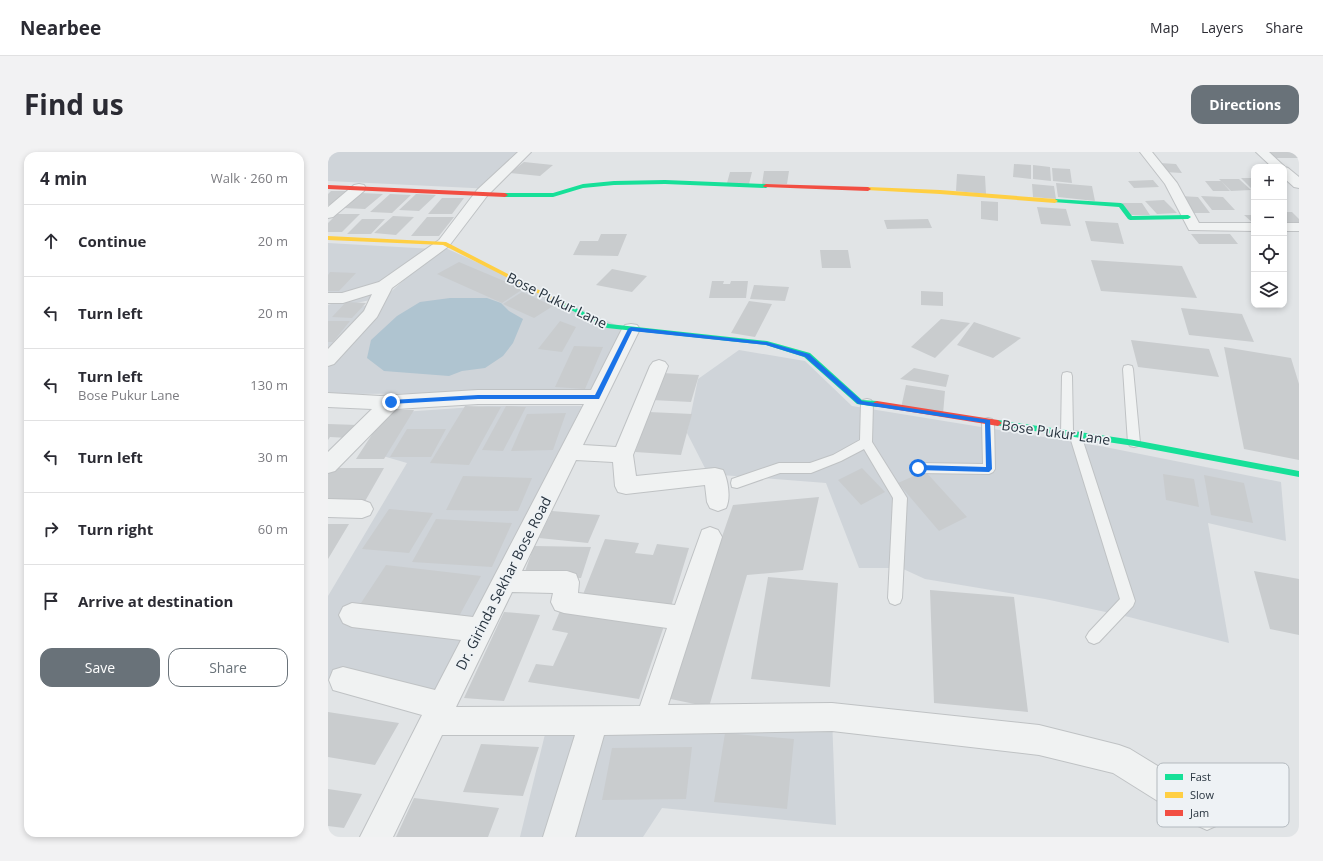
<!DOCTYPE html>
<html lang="en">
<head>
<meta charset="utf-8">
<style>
  body { margin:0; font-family:"Open Sans",sans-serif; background:#f2f2f3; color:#2b2b33 }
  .controls { position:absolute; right:12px; top:12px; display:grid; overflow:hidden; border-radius:8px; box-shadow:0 2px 6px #0003 }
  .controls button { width:36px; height:36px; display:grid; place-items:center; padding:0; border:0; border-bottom:1px solid #e1e1e2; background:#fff; color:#2b2b33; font:20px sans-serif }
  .stop { position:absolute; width:12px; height:12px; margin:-9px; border:3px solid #1a73e8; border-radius:50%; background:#fff }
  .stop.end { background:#1a73e8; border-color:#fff; box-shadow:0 1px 4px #0008 }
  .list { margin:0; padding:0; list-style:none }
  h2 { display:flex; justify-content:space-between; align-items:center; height:52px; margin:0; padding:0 16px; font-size:17px }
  h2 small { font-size:13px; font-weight:400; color:#7c7c81 }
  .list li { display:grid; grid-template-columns:26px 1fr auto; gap:12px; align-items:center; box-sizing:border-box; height:72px; padding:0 16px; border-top:1px solid #e1e1e2 }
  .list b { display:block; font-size:15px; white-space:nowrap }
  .list p { margin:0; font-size:13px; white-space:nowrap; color:#7c7c81 }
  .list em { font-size:13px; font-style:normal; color:#7c7c81 }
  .actions { display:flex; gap:8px; padding:12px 16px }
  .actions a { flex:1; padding:9px 0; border:1px solid #697279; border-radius:12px; text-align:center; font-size:14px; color:#697279 }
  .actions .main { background:#697279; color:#fff }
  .icon { flex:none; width:22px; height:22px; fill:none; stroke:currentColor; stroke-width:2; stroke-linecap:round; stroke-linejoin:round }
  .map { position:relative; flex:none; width:971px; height:685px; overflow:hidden; border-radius:12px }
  header { display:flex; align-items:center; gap:24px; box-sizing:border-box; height:56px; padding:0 20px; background:#fff; border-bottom:1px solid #e1e1e2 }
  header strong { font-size:19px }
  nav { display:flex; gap:22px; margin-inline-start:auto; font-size:14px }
  .intro { display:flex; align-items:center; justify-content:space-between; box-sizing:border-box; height:96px; padding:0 24px }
  h1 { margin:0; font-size:28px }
  .button { padding:10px 18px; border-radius:12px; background:#697279; color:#fff; font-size:14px; font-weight:700 }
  main { display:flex; gap:24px; padding:0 24px }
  aside { flex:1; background:#fff; border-radius:12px; box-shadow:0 2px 6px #0003 }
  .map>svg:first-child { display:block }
  .built { fill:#cfd4d9 }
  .water { fill:#afc4d0 }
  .building { fill:#c9ccce }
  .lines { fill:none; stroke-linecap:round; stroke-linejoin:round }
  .lane-casing { stroke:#bfc2c4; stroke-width:2 }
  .street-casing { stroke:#bfc2c4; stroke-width:2 }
  .lane { fill:#f0f2f2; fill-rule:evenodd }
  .street { fill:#f0f2f2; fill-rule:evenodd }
  .fast { fill:#16e098; fill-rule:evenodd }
  .slow { fill:#ffcf43; fill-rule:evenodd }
  .jam { fill:#f24e42; fill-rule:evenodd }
  .route { fill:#1a73e8 }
  .labels { text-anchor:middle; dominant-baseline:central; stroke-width:3.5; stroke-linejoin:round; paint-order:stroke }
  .street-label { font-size:14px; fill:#28343f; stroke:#eef2f5 }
  .key { fill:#eef2f5; stroke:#b3b9be; stroke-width:1 }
  .key-label { font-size:11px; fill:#28343f }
</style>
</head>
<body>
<header>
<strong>Nearbee</strong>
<nav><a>Map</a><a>Layers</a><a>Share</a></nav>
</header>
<div class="intro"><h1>Find us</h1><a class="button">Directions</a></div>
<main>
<aside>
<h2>4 min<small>Walk · 260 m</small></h2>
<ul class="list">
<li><svg class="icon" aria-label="ahead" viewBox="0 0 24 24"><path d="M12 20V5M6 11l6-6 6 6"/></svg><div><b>Continue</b></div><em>20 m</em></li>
<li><svg class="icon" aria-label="left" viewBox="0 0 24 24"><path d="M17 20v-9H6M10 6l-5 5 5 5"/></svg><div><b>Turn left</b></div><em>20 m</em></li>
<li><svg class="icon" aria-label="left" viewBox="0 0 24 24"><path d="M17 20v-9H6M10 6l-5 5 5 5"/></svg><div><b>Turn left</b><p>Bose Pukur Lane</p></div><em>130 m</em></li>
<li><svg class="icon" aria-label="left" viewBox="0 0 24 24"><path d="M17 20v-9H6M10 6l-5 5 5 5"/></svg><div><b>Turn left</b></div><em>30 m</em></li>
<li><svg class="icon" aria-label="right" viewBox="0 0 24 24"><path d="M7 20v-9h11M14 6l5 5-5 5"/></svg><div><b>Turn right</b></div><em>60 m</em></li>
<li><svg class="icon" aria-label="arrive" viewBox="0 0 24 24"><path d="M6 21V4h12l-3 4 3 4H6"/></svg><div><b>Arrive at destination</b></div></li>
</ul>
<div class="actions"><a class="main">Save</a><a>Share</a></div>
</aside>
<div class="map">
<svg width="971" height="685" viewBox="0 0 971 685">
  <rect width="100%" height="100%" fill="#e1e4e6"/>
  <path class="built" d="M 0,0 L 201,0 L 165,37 L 0,29 Z
    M 0,91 L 106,97 L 47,147 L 19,153 L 33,155 L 55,147 L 113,94 L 297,177 L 265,241 L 0,242 L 0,153 L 3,153 L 0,152 Z
    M 411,198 L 477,209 L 524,254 L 777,295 L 953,330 L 958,389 L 880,371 L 901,491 L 801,465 L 717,447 L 597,427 L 573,416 L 531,416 L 498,331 L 380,322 L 359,281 L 370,227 Z
    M 160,254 L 254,254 L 102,557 L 15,525 L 0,527 L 0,444 L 79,311 L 41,300 L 60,261 Z
    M 504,565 L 508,673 L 334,656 L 315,685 L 192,685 L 218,578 Z"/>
  <path class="water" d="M 122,146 L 159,146 L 173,151 L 181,159 L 195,167 L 185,191 L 175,204 L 157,216 L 134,219 L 121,224 L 56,219 L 39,206 L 43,188 L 69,164 L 92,150 Z"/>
  <path class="building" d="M 935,0 L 971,0 L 971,6 L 943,6 Z
    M 196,10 L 225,13 L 212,24 L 182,21 Z
    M 831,11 L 848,12 L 854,21 L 837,20 Z
    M 686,12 L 703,13 L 703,27 L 685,25 Z
    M 705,13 L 722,15 L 723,29 L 705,27 Z
    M 724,16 L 742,17 L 744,31 L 725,29 Z
    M 436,19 L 461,19 L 459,32 L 434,32 Z
    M 402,20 L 424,20 L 421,32 L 399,31 Z
    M 629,22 L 657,24 L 658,42 L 628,39 Z
    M 913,26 L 926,26 L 926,38 L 925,38 Z
    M 891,27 L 911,27 L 923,38 L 903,39 Z
    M 825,28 L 831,35 L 806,36 L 800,29 Z
    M 877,29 L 893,29 L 902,39 L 885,39 Z
    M 728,31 L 764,34 L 767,49 L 730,45 Z
    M 704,32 L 726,34 L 728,47 L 705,45 Z
    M 3,39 L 18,39 L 2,53 L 0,53 L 0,42 Z
    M 33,41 L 55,42 L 37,57 L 15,56 Z
    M 62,42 L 83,43 L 64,61 L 42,60 Z
    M 88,42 L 108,43 L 91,59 L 71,58 Z
    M 852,44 L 870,45 L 882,61 L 862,61 Z
    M 873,44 L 895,45 L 907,58 L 884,58 Z
    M 114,46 L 136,46 L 124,62 L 100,62 Z
    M 836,48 L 849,61 L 829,62 L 817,49 Z
    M 653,49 L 670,50 L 670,69 L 653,67 Z
    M 794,51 L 814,51 L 822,63 L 802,63 Z
    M 709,55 L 738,57 L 743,74 L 713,72 Z
    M 956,60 L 964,60 L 971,67 L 971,72 L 960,72 L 956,68 Z
    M 9,62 L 32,62 L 14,80 L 0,80 L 0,71 Z
    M 916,63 L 926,63 L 926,72 Z
    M 65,64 L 86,65 L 68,83 L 46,81 Z
    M 99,65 L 126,65 L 111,84 L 83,84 Z
    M 34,67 L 57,67 L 43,82 L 19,82 Z
    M 600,67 L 604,76 L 559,77 L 556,68 Z
    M 757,69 L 790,71 L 796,92 L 763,89 Z
    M 273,82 L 299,82 L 290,104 L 245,103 L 252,89 L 270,89 Z
    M 863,82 L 902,82 L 910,92 L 871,92 Z
    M 492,98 L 520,98 L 523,116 L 494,116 Z
    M 763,108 L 854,114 L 869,146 L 773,139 Z
    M 131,110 L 195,137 L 174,151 L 109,122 Z
    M 284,117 L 319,124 L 304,140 L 268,133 Z
    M 2,120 L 28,121 L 11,139 L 0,139 L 0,123 Z
    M 384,129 L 396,129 L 395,132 L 402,132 L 403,129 L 420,129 L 418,146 L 381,146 Z
    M 426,133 L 461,135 L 457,149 L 422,147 Z
    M 593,139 L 615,140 L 615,154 L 593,153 Z
    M 194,140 L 225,154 L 206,166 L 175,152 Z
    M 421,149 L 444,152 L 427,185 L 403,181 Z
    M 18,150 L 38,151 L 24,166 L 4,165 Z
    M 853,156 L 914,162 L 926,190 L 861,183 Z
    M 613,167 L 642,171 L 607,206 L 583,195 Z
    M 0,169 L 22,169 L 5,190 L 0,190 Z
    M 232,169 L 248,175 L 234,200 L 210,197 Z
    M 646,170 L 693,186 L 665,206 L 629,193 Z
    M 803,188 L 881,197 L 891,225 L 810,215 Z
    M 246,194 L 275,195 L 257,237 L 227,235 Z
    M 896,195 L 963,206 L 971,232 L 971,308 L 916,297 Z
    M 586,216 L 621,223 L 618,235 L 572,227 Z
    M 334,221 L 371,223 L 363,250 L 324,248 Z
    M 578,233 L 617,239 L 615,262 L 573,256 Z
    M 137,254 L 173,255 L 141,313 L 102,311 Z
    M 178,254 L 198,255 L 175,299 L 154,298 Z
    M 60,258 L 86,258 L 56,307 L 28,307 Z
    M 321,260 L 364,262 L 353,303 L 307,300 Z
    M 238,261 L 225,298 L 183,299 L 199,262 Z
    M 0,272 L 30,273 L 21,286 L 2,285 L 0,288 Z
    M 79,277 L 118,277 L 103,305 L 62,305 Z
    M 1,316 L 56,316 L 36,351 L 0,350 L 0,318 Z
    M 534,316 L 557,340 L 533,353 L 510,328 Z
    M 597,319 L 639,365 L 611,379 L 570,331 Z
    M 835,322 L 866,327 L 871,355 L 838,348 Z
    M 876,323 L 916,331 L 925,371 L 883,363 Z
    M 135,324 L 204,326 L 190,359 L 118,358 Z
    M 491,345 L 475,418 L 419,423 L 381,555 L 338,546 L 405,353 Z
    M 61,357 L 105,361 L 81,401 L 34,397 Z
    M 224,359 L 272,363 L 260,391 L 211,386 Z
    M 108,367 L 184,371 L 164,415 L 84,410 Z
    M 0,372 L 21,372 L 0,407 Z
    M 277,387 L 311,391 L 307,401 L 325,403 L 329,392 L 361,396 L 341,461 L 252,450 Z
    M 206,394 L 263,395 L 253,426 L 195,425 Z
    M 58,413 L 153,424 L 130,466 L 31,454 Z
    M 926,419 L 971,427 L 971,483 L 942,477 Z
    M 440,425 L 510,431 L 502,535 L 423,527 Z
    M 602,438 L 686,445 L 700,560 L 606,551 Z
    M 232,459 L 336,474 L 311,547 L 200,530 L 208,512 L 225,514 L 240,481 L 224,478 Z
    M 176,460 L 212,463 L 176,549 L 136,546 Z
    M 0,560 L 71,571 L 47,613 L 0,605 Z
    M 397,581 L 466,587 L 459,657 L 386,650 Z
    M 153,592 L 211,595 L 195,644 L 135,640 Z
    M 364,595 L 358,647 L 274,648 L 284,596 Z
    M 0,637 L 34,642 L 16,676 L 0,674 Z
    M 86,646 L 171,656 L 160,685 L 68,685 Z"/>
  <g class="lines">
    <g class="lane-casing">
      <path id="lane" d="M 800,213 L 804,214 L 805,217 L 812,291 L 810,294 L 806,295 L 802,294 L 800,291 L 795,217 L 796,214 Z
        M 739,220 L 743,221 L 744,224 L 745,279 L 751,280 L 753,283 L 807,449 L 805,454 L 771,490 L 766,492 L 761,490 L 758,485 L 761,480 L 792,447 L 742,285 L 735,285 L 733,282 L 734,224 L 735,221 Z
        M 539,247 L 543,248 L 545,251 L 544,290 L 579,346 L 574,446 L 572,451 L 567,453 L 562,451 L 560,446 L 565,346 L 536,297 L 513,309 L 483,321 L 452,321 L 409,336 L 404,335 L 403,331 L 404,327 L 451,311 L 482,311 L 505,303 L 532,288 L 533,251 L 535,248 Z
        M 660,266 L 664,267 L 666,270 L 667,317 L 665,320 L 661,322 L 590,321 L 586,319 L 584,316 L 586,313 L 590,311 L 655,312 L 654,270 L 656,267 Z"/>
    </g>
    <g class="street-casing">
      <path id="street" d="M 190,0 L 203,0 L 159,44 L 121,94 L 64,136 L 49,165 L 6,212 L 0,214 L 0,197 L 36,159 L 44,142 L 15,151 L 0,151 L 0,141 L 14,141 L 51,130 L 111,88 L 149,38 Z
        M 812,0 L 824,0 L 849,31 L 871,71 L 926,71 L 926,79 L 861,78 L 837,32 Z
        M 928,0 L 941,0 L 957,15 L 960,16 L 971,25 L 971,36 L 966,35 L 956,26 L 956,15 L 944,15 Z
        M 31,32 L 36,33 L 38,36 L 36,39 L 5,65 L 0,66 L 0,55 L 26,33 Z
        M 956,71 L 971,71 L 971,79 L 956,79 Z
        M 303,172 L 309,173 L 312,177 L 255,293 L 288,295 L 322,214 L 325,210 L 331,208 L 337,210 L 340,214 L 305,303 L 308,324 L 387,316 L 395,318 C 400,328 403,346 398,356 L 390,359 L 382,356 L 379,350 L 377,333 L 298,342 L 290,340 L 287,334 L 285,310 L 248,308 L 194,419 L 239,419 L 248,422 L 251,430 L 250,441 L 347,453 L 374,378 L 382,375 L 390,378 L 394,385 L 340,553 L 504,551 L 711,573 L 791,593 L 802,597 L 890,651 L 895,662 L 890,673 L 879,678 L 868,673 L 785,621 L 711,603 L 504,579 L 276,583 L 247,685 L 215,685 L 247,583 L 114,583 L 65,685 L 32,685 L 94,563 L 5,538 L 1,528 L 5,518 L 15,515 L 107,538 L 133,488 L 24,475 L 15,471 L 11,463 L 15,455 L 24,451 L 145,465 L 256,252 L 150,252 L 68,257 L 7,319 L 0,321 L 0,300 L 44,257 L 0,255 L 0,241 L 52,244 L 150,238 L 263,238 L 294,177 L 297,173 ZM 184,440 L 225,441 L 223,450 L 227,458 L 236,461 L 339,476 L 312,554 L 128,555 Z
        M 0,347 L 34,348 L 42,351 L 45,357 L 42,363 L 34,366 L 0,365 Z"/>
    </g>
    <use href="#lane" class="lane"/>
    <use href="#street" class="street"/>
    <path class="fast" d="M 337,28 L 438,32 L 441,34 L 438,36 L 337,32 L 286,33 L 255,36 L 225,45 L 177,45 L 174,43 L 177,41 L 225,41 L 255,32 L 286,29 Z
      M 727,47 L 793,51 L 795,52 L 804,64 L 860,63 L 863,65 L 860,67 L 802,68 L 800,67 L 791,55 L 725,50 L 725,48 Z
      M 235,150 L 281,172 L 439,189 L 482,201 L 534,248 L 549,249 L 553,252 L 549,255 L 529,252 L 476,205 L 438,193 L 279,176 L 233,153 L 233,151 Z
      M 670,268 L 806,288 L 971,319 L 971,325 L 806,294 L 667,273 L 666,271 L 667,269 Z"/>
    <path class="slow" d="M 540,35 L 612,38 L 727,47 L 730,49 L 727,51 L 612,42 L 538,38 L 538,36 Z
      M 0,84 L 118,90 L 238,152 L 237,153 L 233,153 L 115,93 L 0,88 Z"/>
    <path class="jam" d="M 438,32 L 540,35 L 543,37 L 540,39 L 436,35 L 435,34 Z
      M 0,33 L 177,41 L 180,43 L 177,45 L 0,37 Z
      M 549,249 L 670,268 L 674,271 L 670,274 L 546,254 L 545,252 L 546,250 Z"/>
  </g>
  <path class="route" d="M 303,175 L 439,190 L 481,202 L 534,249 L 662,268 L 664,317 L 661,320 L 590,318 L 587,316 L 590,313 L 658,315 L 657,271 L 530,252 L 477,205 L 438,193 L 304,179 L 271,247 L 150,247 L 63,252 L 60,250 L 63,248 L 150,243 L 267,243 L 300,177 Z"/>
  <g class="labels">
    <g class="street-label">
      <text transform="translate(229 148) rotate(26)">Bose Pukur Lane</text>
      <text transform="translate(728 280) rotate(8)">Bose Pukur Lane</text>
      <text transform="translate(175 431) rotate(-63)">Dr. Girinda Sekhar Bose Road</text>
    </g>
  </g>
  <rect x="829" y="611" width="132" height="64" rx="6" class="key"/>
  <rect x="837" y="622" width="18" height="6" fill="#16e098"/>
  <rect x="837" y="640" width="18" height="6" fill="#ffcf43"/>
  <rect x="837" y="658" width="18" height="6" fill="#f24e42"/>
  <g class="key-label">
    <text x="862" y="629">Fast</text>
    <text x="862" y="647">Slow</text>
    <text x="862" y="665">Jam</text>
  </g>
</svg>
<div class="controls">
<button>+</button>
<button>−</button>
<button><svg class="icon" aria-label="locate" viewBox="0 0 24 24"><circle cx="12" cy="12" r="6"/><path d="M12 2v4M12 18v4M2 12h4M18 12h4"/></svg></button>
<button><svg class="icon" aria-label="layers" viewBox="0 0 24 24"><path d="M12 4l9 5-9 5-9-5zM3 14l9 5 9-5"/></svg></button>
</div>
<div class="stop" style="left:590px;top:316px"></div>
<div class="stop end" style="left:63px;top:250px"></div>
</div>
</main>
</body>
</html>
